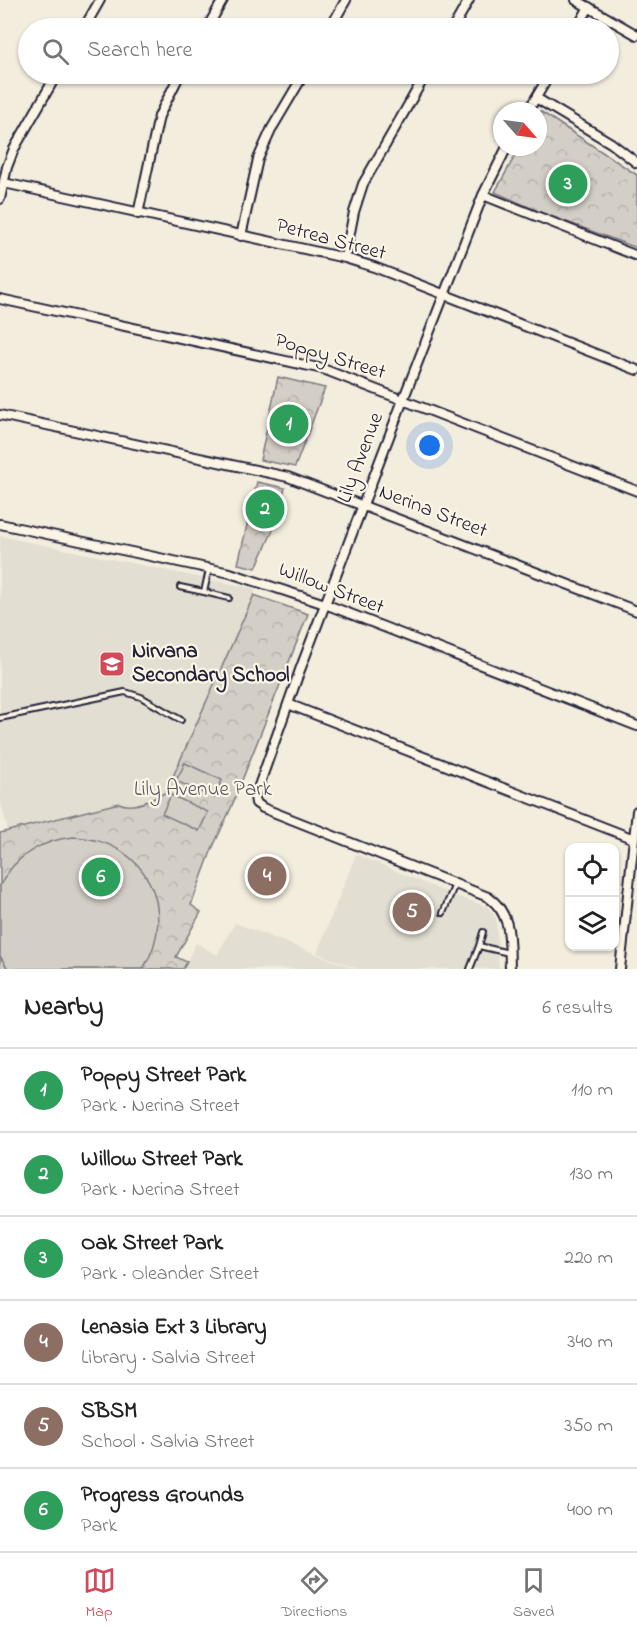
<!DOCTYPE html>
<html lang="en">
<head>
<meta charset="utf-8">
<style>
  body { margin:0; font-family:"Indie Flower",sans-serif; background:#f6f6f6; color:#222 }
  .controls { position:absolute; right:18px; bottom:18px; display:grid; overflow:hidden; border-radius:12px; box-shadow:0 2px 4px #0004 }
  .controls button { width:54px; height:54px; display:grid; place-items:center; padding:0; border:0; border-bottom:2px solid #e0e0e0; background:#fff; color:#222; font:30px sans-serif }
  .compass { position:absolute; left:493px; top:102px; width:54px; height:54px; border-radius:50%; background:#fff; box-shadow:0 2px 4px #0004; rotate:118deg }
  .you { position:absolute; left:430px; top:446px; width:21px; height:21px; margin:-15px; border:4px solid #fff; border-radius:50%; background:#1a73e8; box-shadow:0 0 0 9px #1a73e833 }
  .badge { display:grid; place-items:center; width:39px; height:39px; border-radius:50%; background:#d1495b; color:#fff; font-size:20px; font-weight:700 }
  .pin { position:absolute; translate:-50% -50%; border:3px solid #fff; box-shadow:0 2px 6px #0006 }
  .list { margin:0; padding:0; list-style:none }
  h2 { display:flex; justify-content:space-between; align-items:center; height:78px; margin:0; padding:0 24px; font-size:26px }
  h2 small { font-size:20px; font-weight:400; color:#767676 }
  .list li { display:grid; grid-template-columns:39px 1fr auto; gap:18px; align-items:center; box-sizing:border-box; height:84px; padding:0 24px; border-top:2px solid #e0e0e0 }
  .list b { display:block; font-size:22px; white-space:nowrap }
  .list p { margin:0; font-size:20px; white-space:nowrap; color:#767676 }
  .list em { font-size:20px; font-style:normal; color:#767676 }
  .icon { flex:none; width:33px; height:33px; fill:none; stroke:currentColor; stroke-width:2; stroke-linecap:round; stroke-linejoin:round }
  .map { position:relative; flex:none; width:637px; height:969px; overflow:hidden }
  .search { position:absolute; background:#fff; box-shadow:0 2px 4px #0004; left:18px; right:18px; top:18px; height:66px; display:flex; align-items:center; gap:15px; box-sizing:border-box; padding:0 21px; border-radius:33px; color:#767676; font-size:22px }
  .sheet { height:582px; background:#fff }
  nav { display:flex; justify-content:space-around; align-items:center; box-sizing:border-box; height:84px; border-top:2px solid #e0e0e0; background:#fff; font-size:16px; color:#767676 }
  nav a { display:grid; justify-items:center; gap:3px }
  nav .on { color:#d1495b }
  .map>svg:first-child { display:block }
  .built { fill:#e3ded2 }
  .park { fill:url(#park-crowns); stroke:#7b7880; stroke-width:1.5 }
  .garden { fill:#d4cfc6; stroke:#7b7880; stroke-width:1.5 }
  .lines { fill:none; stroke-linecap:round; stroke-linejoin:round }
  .service-casing { stroke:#22223b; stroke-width:8 }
  .minor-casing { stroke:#22223b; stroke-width:12 }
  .service { stroke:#fcf5e5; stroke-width:4 }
  .minor { stroke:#fcf5e5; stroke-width:8 }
  .labels { text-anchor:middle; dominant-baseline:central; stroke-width:4.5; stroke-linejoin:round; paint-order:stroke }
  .street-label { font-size:21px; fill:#22223b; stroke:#fcf5e5 }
  .poi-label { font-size:21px; font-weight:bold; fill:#22223b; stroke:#fcf5e5; text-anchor:start }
  .park-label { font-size:21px; fill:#575665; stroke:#fcf5e5 }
</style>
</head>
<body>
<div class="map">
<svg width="637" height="969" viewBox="0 0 637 969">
  <defs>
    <pattern id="park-crowns" width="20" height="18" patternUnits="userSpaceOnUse" patternTransform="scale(1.5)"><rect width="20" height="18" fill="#d4cfc6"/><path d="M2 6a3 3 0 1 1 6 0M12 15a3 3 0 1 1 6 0" fill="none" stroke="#b6b1ab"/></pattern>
  </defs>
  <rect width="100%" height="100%" fill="#f3edde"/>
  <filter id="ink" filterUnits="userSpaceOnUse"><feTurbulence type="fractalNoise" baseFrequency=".0167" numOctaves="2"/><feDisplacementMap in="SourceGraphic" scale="12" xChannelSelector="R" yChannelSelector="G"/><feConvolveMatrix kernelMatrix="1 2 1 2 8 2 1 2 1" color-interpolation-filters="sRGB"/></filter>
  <g filter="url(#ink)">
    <path class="built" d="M 0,536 L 256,589 L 166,792 L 153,801 L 124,805 L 119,803 L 8,831 L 0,799 Z
      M 356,854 L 448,893 L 488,907 L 496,918 L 499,969 L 358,969 L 317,953 Z
      M 235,923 L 355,969 L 183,969 L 196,943 L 217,955 Z"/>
    <path class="park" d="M 540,111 L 637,175 L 637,248 L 540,212 L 495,192 L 520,147 L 538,147 L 538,115 Z
      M 278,377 L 325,388 L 295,467 L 260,460 Z
      M 257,482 L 285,488 L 273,530 L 256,568 L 238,564 Z
      M 254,595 L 308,614 L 231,808 L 212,849 L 191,905 L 201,912 L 176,957 L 187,962 L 183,969 L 0,969 L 0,833 L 119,803 C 133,810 154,799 166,792 Z"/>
    <path class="garden" d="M 185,763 L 222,780 L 214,798 L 176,781 Z
      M 171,795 L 208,812 L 199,831 L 162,814 Z
      M 74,837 C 145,840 180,909 143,969 L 8,969 L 0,956 L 0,886 C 14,856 42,840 74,837 Z"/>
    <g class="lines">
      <g class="service-casing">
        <path id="service" d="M 209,570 L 204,592 L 229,598
          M 180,587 L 204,592
          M 0,718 L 125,692 L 141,697 L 181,720
          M 443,913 L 455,884
          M 479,946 L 483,932
          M 470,969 L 479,946 L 509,953"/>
      </g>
      <g class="minor-casing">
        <path id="minor" d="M 576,0 L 637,35
          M 84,28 L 100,0
          M 207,28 L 223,0
          M 330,28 L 346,0
          M 453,28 L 469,0
          M 577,28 L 589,7
          M 536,98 L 611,143 L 637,163
          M 528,111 L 550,74
          M 507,147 L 483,195 L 403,400 L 300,670 L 255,797 L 256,803 L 263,808 L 488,897 C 513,914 509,942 510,969
          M 4,183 L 345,258 L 374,267 L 637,370
          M 483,195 L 637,256
          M 0,199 L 7,167 L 14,149 L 57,74
          M 138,214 L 159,116 L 180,74
          M 241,236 L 258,159 L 272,128 L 304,74
          M 345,258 L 354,212 L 363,184 L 426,74
          M 0,299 L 323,369 L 637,491
          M 0,415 L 288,477 L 637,611
          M 0,524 L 230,573 L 325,604 L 637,726
          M 288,704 L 634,839
          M 620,969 L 637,811"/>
      </g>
      <use href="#service" class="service"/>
      <use href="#minor" class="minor"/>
    </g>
  </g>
  <defs>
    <g id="school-square" transform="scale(1.35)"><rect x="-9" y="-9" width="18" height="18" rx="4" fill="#d1495b" stroke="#fcf5e5"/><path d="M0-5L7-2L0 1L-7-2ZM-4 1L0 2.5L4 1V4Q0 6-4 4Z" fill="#fff"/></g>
  </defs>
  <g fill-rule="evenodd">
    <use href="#school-square" x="112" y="664"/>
  </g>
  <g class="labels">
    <g class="street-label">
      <text transform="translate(331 240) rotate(15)">Petrea Street</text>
      <text transform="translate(330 357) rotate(17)">Poppy Street</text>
      <text transform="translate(361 458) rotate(-69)">Lily Avenue</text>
      <text transform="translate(433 512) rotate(21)">Nerina Street</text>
      <text transform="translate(331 589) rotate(21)">Willow Street</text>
    </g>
    <g class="poi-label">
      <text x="132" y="652">Nirvana<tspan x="132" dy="24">Secondary School</tspan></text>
    </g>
    <g class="park-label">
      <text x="203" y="790">Lily Avenue Park</text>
    </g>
  </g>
</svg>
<div class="controls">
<button><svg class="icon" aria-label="locate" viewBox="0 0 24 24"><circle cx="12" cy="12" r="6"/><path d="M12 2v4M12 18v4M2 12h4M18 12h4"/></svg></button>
<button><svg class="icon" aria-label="layers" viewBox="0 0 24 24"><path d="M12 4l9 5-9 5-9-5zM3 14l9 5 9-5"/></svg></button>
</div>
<svg class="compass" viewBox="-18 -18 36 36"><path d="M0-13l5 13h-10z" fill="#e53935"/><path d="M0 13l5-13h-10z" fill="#767676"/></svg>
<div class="you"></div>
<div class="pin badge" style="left:289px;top:424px;background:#2e9e5b">1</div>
<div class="pin badge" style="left:265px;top:509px;background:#2e9e5b">2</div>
<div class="pin badge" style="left:568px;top:184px;background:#2e9e5b">3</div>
<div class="pin badge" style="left:267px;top:876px;background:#8d6e63">4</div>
<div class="pin badge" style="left:412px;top:912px;background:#8d6e63">5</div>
<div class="pin badge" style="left:101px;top:877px;background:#2e9e5b">6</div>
<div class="search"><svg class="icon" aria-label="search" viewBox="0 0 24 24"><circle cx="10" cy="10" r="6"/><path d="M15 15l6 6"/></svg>Search here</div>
</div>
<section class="sheet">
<h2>Nearby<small>6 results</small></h2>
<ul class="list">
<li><span class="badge" style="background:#2e9e5b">1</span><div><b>Poppy Street Park</b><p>Park · Nerina Street</p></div><em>110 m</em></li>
<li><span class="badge" style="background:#2e9e5b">2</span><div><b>Willow Street Park</b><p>Park · Nerina Street</p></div><em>130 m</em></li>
<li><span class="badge" style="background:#2e9e5b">3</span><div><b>Oak Street Park</b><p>Park · Oleander Street</p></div><em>220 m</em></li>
<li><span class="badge" style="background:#8d6e63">4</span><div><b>Lenasia Ext 3 Library</b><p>Library · Salvia Street</p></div><em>340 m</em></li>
<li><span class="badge" style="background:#8d6e63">5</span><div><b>SBSM</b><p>School · Salvia Street</p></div><em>350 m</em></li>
<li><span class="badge" style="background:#2e9e5b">6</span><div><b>Progress Grounds</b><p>Park</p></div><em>400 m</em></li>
</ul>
</section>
<nav>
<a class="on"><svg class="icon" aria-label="map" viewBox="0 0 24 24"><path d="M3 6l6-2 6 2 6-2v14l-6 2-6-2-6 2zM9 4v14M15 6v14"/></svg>Map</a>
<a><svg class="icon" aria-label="directions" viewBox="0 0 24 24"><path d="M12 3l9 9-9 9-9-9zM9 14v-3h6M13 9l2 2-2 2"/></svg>Directions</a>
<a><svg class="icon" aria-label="saved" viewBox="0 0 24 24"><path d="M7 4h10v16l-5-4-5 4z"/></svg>Saved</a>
</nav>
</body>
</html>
